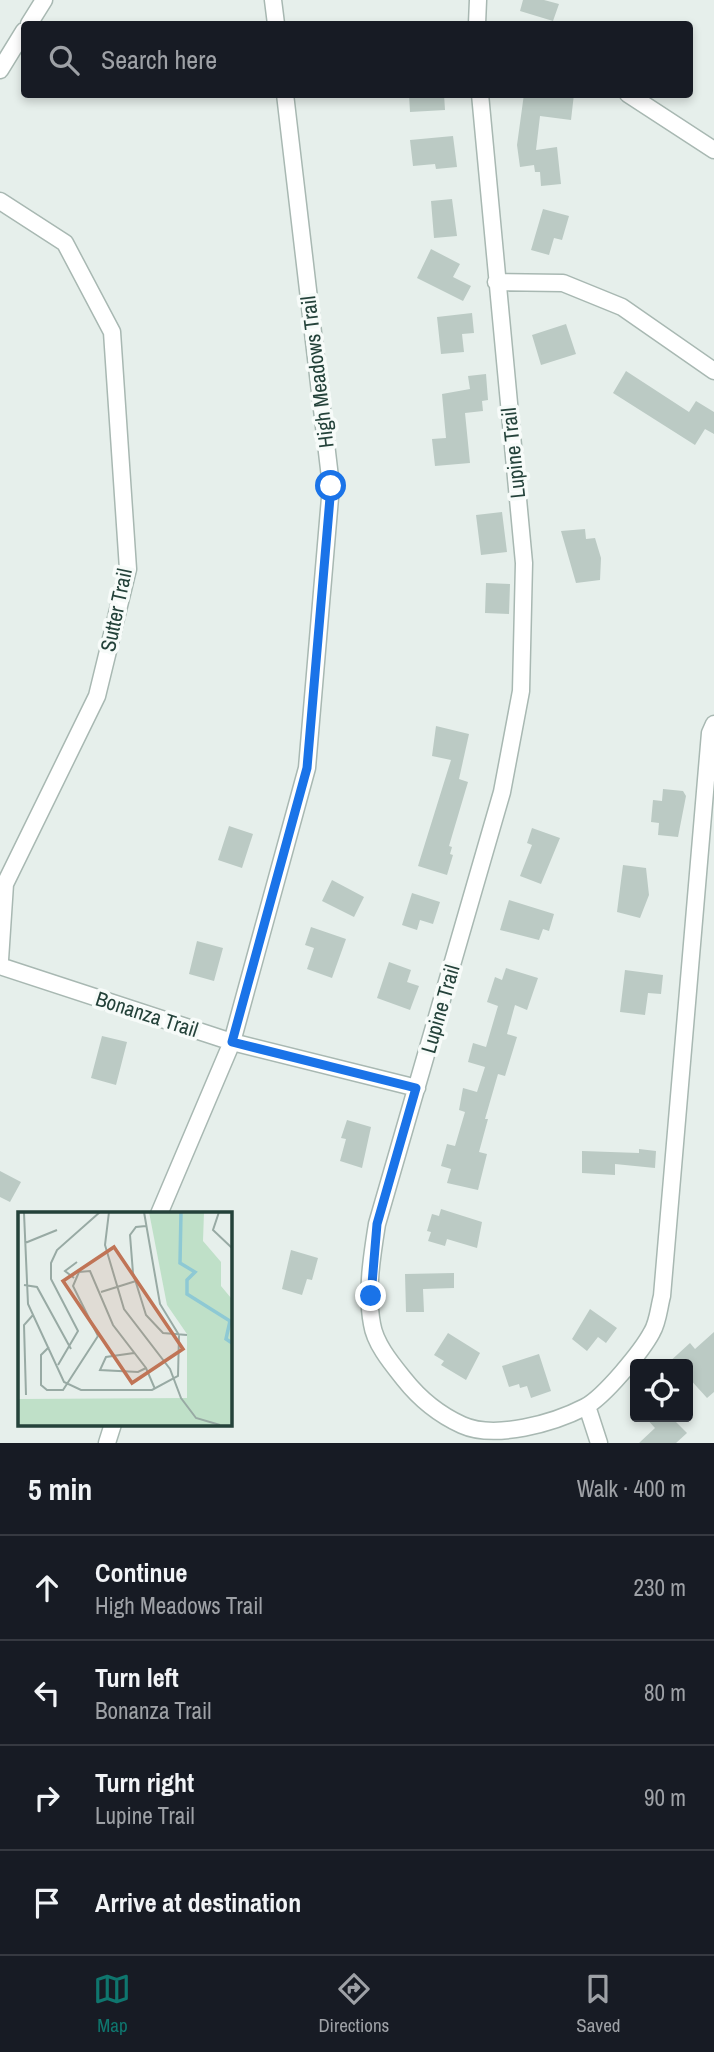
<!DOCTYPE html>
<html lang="en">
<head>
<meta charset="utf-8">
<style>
  body { margin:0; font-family:"Archivo Narrow",sans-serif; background:#242831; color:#f1f3f6 }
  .controls { position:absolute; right:21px; bottom:21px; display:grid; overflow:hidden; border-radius:7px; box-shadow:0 4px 10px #0003 }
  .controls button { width:63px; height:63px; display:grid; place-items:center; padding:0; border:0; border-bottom:2px solid #363941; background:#171b24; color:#f1f3f6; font:35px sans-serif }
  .stop { position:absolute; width:21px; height:21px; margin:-16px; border:5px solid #1a73e8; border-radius:50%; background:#fff }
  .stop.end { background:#1a73e8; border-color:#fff; box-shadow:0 2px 7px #0008 }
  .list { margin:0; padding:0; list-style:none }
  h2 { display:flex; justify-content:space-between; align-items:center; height:91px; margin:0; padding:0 28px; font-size:30px }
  h2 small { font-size:23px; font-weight:400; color:#9ea1a6 }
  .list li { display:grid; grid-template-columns:46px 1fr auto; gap:21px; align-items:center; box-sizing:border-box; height:105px; padding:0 28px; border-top:2px solid #363941 }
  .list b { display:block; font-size:26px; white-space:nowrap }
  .list p { margin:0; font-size:23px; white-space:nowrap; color:#9ea1a6 }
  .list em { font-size:23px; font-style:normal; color:#9ea1a6 }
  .icon { flex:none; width:38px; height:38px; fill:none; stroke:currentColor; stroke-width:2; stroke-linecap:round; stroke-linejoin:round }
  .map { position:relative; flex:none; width:714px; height:1443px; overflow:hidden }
  .search { position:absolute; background:#171b24; box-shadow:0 4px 10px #0003; left:21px; right:21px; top:21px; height:77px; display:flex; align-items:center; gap:18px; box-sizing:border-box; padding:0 24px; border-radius:7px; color:#9ea1a6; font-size:26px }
  .sheet { height:511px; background:#171b24 }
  nav { display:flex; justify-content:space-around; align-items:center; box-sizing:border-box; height:98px; border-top:2px solid #363941; background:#171b24; font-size:19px; color:#9ea1a6 }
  nav a { display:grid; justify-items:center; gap:4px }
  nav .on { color:#0f766e }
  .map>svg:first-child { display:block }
  .building { fill:#bbcac4 }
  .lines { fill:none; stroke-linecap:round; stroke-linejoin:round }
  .minor-casing { stroke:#a8b8b2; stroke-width:19 }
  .minor { stroke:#fff; stroke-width:16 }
  .route { stroke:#1a73e8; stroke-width:9 }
  .labels { text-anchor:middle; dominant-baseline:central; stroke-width:7; stroke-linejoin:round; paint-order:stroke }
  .street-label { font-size:21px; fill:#24423a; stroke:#f7fbf9 }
  .inset-river { fill:none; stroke:#8ec9d4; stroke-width:3.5 }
  .inset-road { fill:none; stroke:#98aaa4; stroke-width:2 }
  .view { fill:#c07456; fill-opacity:0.15; stroke:#c07456; stroke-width:3.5 }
  .inset-edge { fill:none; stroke:#24423a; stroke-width:3.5 }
</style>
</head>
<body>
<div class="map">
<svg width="714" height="1443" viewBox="0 0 714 1443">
  <rect width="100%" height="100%" fill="#e6efeb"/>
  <path class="building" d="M 523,0 L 544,0 L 559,4 L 553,21 L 520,11 Z
    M 409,94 L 444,94 L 445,110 L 410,112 Z
    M 524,94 L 574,94 L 571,120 L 540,116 L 536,150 L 557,147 L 561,184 L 541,186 L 540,172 L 535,172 L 534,165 L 520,167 L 517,145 Z
    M 453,136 L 457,167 L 436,169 L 435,164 L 413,166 L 410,140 Z
    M 452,199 L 457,236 L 434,238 L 431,201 Z
    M 543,209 L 569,216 L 562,240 L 554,238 L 549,255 L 531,250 Z
    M 431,249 L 460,264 L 453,277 L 471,286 L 463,301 L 417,278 Z
    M 472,313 L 474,333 L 462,334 L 464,352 L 441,354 L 437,317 Z
    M 566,324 L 576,354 L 541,365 L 532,335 Z
    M 626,371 L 689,412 L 696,401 L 714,412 L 714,434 L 705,429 L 695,445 L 613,393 Z
    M 486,374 L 488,400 L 482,401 L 483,411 L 465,413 L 470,463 L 435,466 L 432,439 L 446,438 L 442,394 L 470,389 L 468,376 Z
    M 502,512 L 507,552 L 481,555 L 476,515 Z
    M 585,529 L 586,539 L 595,538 L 601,558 L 600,580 L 576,583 L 561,531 Z
    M 486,583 L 510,584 L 509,614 L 485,613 Z
    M 436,726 L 469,734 L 459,779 L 468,782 L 449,846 L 452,847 L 450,854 L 453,855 L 447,875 L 418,866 L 451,760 L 432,756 Z
    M 663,789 L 683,791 L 686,796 L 678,837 L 658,835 L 659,823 L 651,822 L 653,800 L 662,801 Z
    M 229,826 L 253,834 L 242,868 L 218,860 Z
    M 532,828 L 560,838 L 541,884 L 520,876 L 532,845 L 527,843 Z
    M 623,865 L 646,868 L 649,895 L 640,918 L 617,912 Z
    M 332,880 L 364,897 L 354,917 L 322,901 Z
    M 412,893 L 440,902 L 433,924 L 420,920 L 417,930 L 402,925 Z
    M 509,900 L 554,914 L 549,931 L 543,929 L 539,940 L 500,930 Z
    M 311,927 L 346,939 L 332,978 L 307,969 L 314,948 L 305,945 Z
    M 197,941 L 223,948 L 214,981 L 189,974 Z
    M 389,962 L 411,970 L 407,982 L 419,986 L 410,1010 L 377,998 Z
    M 506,968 L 538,978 L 527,1010 L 515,1005 L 507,1034 L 517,1037 L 505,1076 L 498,1074 L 485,1119 L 488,1119 L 479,1152 L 487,1154 L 478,1190 L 447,1183 L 451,1169 L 441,1166 L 447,1144 L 455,1146 L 465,1112 L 459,1110 L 463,1088 L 477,1092 L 485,1067 L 468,1062 L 473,1043 L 486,1047 L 498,1006 L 487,1002 L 495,977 L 502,980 Z
    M 625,970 L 663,975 L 661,994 L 648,993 L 645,1015 L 620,1012 Z
    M 102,1036 L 127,1042 L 116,1085 L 91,1078 Z
    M 347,1120 L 371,1127 L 362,1168 L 340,1161 L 346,1139 L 341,1138 Z
    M 639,1149 L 656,1151 L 655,1168 L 615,1164 L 615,1175 L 582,1173 L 582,1151 L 639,1153 Z
    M 0,1171 L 21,1182 L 10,1202 L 0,1197 Z
    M 441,1209 L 482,1222 L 477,1248 L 447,1239 L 445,1246 L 428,1241 L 431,1232 L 427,1231 L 432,1214 L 439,1216 Z
    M 291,1250 L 318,1258 L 312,1280 L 307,1279 L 302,1295 L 282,1289 Z
    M 454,1273 L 454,1288 L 423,1289 L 424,1312 L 406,1312 L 405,1274 Z
    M 590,1309 L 617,1328 L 606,1343 L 598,1337 L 587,1351 L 572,1339 Z
    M 714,1332 L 714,1392 L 707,1398 L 688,1377 L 688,1364 L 667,1364 L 690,1343 L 695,1349 Z
    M 448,1333 L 480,1353 L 466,1380 L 441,1365 L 444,1361 L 434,1355 Z
    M 539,1354 L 551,1391 L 531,1398 L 527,1386 L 520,1388 L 519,1384 L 509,1387 L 502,1366 Z
    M 645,1417 L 671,1417 L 687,1433 L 676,1443 L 639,1443 L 655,1428 Z"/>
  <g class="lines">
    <g class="minor-casing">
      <path id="minor" d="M 273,0 L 276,24
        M 29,24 L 44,0
        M 477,24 L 478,0
        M 0,70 L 24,31
        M 480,94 L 524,563 L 521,691 L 502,792 L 377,1224 C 372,1255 366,1292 372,1324 C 375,1344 392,1364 404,1379 C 419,1398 440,1415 462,1425 C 495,1440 554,1423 585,1407 C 604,1397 642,1351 652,1332 C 658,1322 659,1307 662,1296 L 710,733 L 714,724
        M 628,94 L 714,150
        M 0,201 L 65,243 L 112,332 L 128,569 L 97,696 L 5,884 L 0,960
        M 496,282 L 563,283 L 622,307 L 714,371
        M 0,966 L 232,1042 L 417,1088
        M 159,1214 L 232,1042 L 307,768 L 331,486 L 285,94
        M 587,1406 L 599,1443
        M 107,1443 L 113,1424"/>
    </g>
    <use href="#minor" class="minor"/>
  </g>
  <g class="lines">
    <path class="route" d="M 331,486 L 307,768 L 232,1042 L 416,1088 L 377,1224 L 371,1296"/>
  </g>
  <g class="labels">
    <g class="street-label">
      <text transform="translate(317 372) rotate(-97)">High Meadows Trail</text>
      <text transform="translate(513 453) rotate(-96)">Lupine Trail</text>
      <text transform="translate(116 610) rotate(-78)">Sutter Trail</text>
      <text transform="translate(440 1009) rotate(-74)">Lupine Trail</text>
      <text transform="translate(147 1014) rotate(18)">Bonanza Trail</text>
    </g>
  </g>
  <g transform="translate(18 1212)">
    <rect width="214" height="214" fill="#e6efeb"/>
    <path d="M 131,0 L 186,0 L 185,29 L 203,50 L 203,74 L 213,86 L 213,213 L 0,213 L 0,187 L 169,186 L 169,122 L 149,93 Z" fill="#bfe0c8"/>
    <path class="inset-river" d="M 163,0 L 162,51 L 177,60 L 169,68 L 169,82 L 212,109 L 208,127 L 214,131"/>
    <path class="inset-road" d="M 91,0 L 87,33 L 106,97 L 152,157 L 163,186 L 178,206 L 202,213M 201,0 L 195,18 L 214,36M 6,1 L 10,92 L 46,170 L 63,178 L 134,178 L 160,164 L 161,123 L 142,92 L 126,0M 128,14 L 118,15 L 112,23 L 115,61 L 128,103 L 145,121 L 169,123M 7,31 L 39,18M 56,66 L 47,59 L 59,50M 6,73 L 19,75 L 53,137M 83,80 L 118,69M 31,135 L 23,143 L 23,173 L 29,178 L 45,178 L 80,124 L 55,74 L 61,60 L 72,59 L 95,113 L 128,156 L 137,177M 116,141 L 88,145 L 82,158 L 120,160 L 128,156M 40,153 L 60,119 L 33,67 L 33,51 L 39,38 L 82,0M 8,183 L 6,113 L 15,103"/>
    <path class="view" d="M 96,35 L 165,137 L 114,171 L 45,69 Z"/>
    <rect width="214" height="214" class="inset-edge"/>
  </g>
</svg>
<div class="controls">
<button><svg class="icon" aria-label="locate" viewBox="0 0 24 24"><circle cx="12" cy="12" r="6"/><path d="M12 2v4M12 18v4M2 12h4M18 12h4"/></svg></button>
</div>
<div class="stop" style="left:331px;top:486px"></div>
<div class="stop end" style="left:371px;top:1296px"></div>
<div class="search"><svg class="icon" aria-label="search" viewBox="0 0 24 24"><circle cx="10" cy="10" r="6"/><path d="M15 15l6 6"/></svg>Search here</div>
</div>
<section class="sheet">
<h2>5 min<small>Walk · 400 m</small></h2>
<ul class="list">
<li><svg class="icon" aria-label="ahead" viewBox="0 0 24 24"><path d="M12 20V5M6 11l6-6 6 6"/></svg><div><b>Continue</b><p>High Meadows Trail</p></div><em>230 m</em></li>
<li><svg class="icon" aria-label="left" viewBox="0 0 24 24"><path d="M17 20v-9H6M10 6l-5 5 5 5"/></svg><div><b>Turn left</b><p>Bonanza Trail</p></div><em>80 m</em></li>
<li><svg class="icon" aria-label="right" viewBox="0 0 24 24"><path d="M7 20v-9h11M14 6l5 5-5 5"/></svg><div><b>Turn right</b><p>Lupine Trail</p></div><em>90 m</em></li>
<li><svg class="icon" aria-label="arrive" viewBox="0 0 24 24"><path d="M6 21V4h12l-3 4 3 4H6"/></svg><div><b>Arrive at destination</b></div></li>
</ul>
</section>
<nav>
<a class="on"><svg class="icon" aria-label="map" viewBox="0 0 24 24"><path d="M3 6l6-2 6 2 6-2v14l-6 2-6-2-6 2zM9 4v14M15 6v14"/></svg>Map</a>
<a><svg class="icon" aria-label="directions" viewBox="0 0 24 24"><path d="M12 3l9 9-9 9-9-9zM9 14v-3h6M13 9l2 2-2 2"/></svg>Directions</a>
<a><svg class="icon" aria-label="saved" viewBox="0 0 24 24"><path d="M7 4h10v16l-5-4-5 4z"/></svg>Saved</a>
</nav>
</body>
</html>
